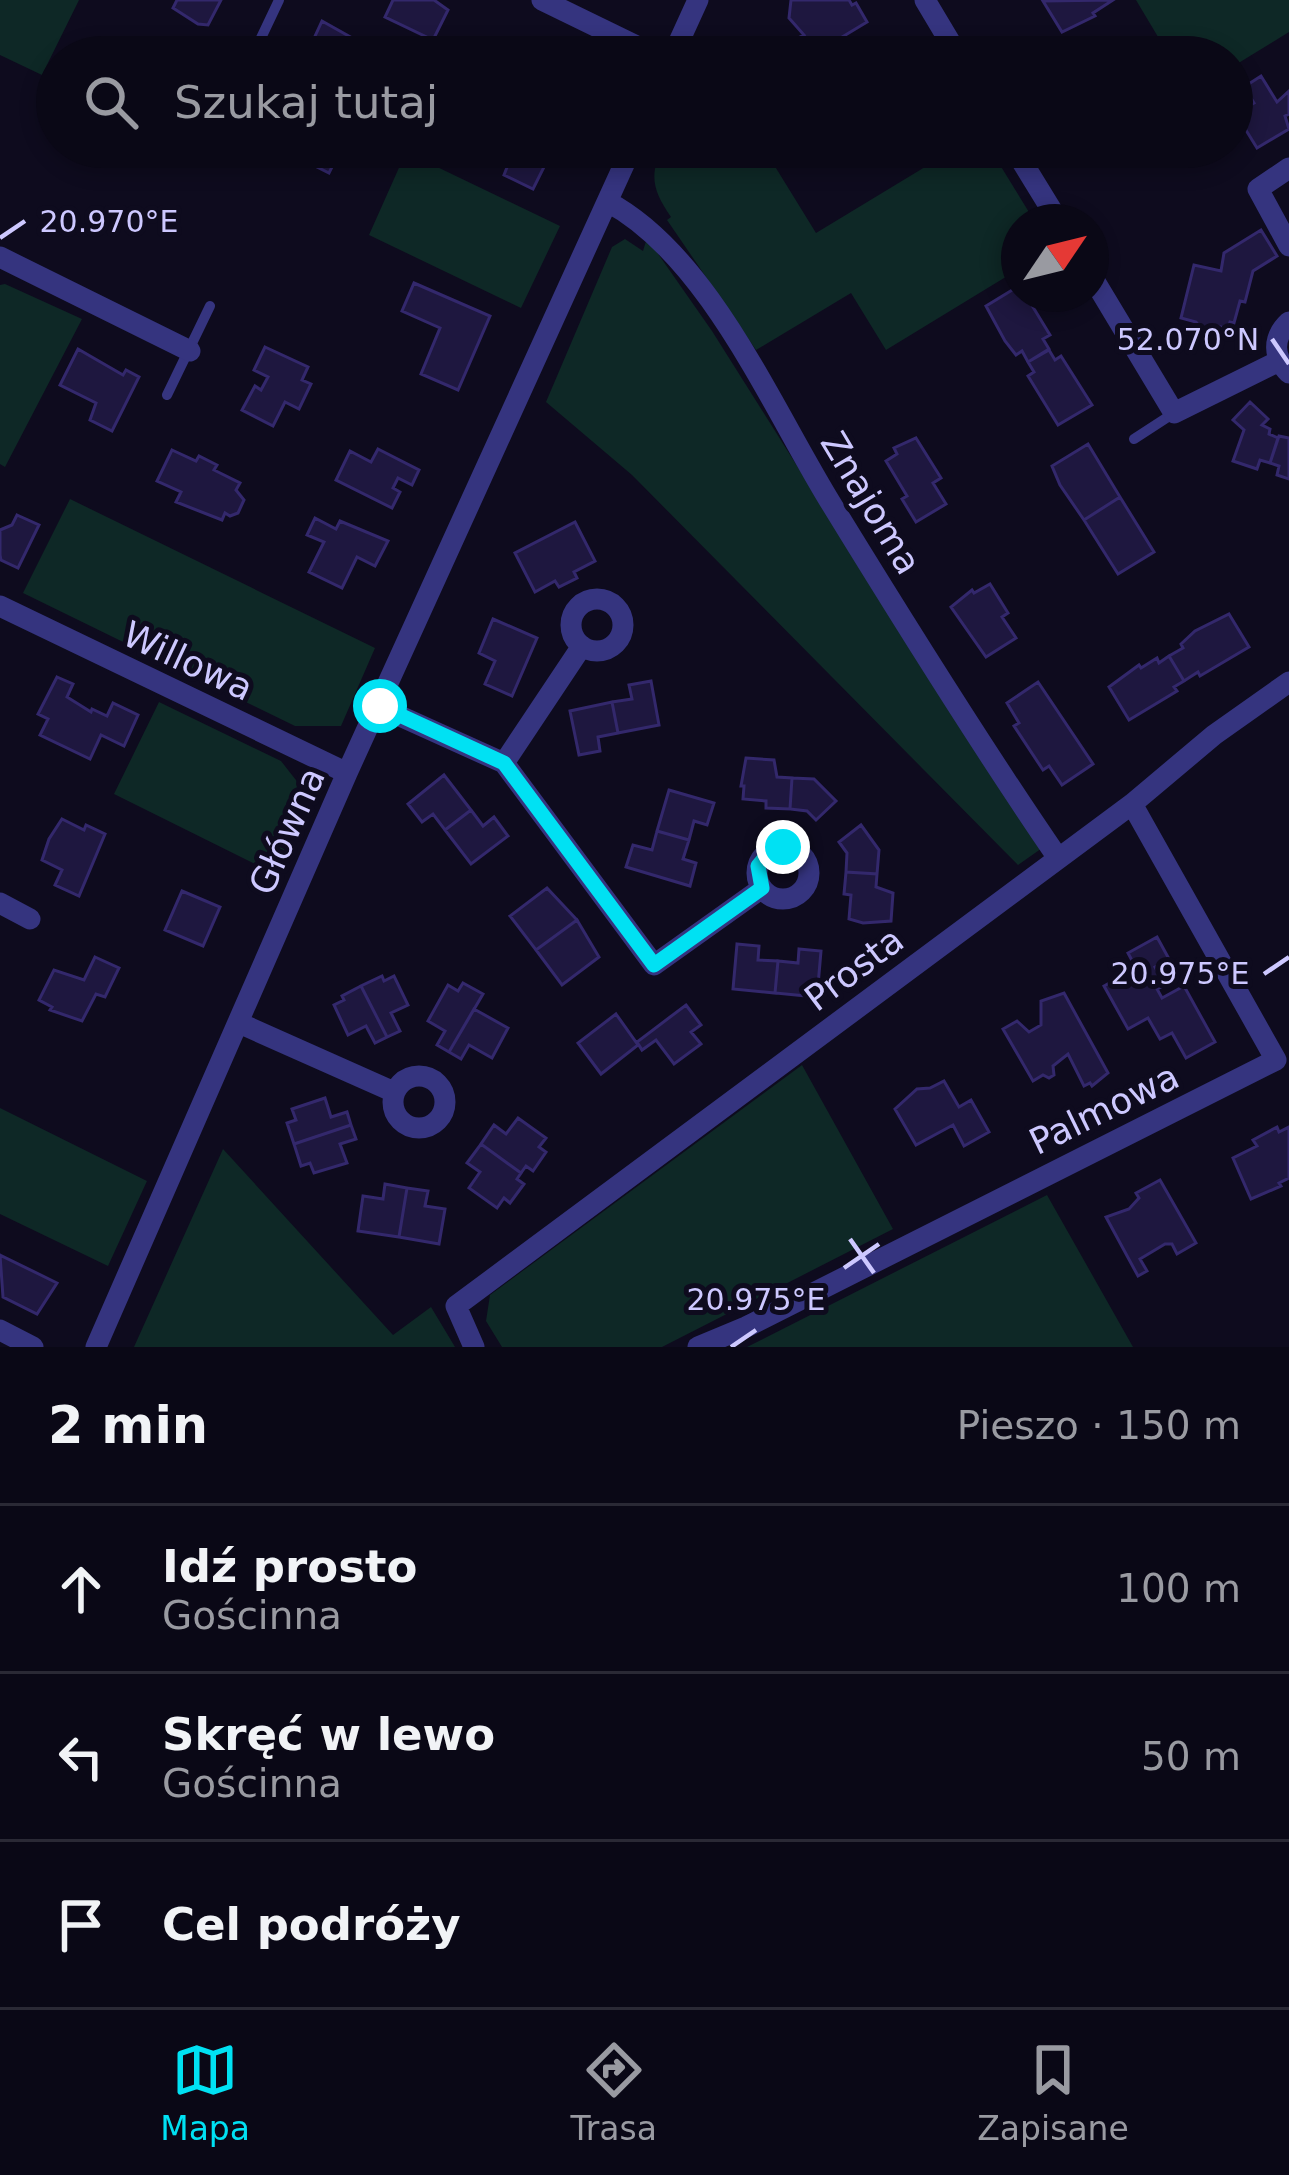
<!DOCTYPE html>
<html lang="pl">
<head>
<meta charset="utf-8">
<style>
  body { margin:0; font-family:"DejaVu Sans",sans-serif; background:#13111f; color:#f1f3f6 }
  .compass { position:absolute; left:1001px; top:204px; width:108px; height:108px; border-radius:50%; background:#0a0816; box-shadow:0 6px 18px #0003; rotate:55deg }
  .stop { position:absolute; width:36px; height:36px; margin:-27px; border:9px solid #00e1f3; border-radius:50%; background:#fff }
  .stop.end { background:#00e1f3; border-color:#fff; box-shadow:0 3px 12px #0008 }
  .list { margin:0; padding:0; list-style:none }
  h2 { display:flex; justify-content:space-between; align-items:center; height:156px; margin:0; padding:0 48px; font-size:51px }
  h2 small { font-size:39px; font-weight:400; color:#999aa1 }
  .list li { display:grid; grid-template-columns:78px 1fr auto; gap:36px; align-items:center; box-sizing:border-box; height:168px; padding:0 48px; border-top:3px solid #2a2935 }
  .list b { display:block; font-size:45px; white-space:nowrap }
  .list p { margin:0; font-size:39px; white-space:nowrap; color:#999aa1 }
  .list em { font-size:39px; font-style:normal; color:#999aa1 }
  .icon { flex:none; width:66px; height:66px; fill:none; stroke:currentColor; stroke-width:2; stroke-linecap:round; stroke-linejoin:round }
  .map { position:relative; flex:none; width:1289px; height:1347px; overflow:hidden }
  .search { position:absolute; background:#0a0816; box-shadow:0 6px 18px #0003; left:36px; right:36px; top:36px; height:132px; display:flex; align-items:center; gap:30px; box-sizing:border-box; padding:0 42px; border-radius:66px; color:#999aa1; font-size:45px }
  .sheet { height:660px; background:#0a0816 }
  nav { display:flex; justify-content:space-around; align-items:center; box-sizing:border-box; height:168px; border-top:3px solid #2a2935; background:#0a0816; font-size:33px; color:#999aa1 }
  nav a { display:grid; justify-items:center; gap:6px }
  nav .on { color:#00e1f3 }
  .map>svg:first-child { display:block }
  .green { fill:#0e2826 }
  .building { fill:#1e173f; stroke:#33286c; stroke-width:3 }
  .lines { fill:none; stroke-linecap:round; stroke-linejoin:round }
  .service { stroke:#35347f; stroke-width:10 }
  .minor { stroke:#35347f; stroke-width:21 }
  .route { stroke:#00e1f3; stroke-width:15 }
  .ticks { fill:none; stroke:#cdc8ff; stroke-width:4.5 }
  .labels { text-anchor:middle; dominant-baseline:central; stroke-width:10; stroke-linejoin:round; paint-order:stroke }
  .street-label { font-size:36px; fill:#cdc8ff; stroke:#0e0b1e }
  .ticks-label { font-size:30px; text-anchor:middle; fill:#cdc8ff; stroke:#0e0b1e; stroke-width:10; stroke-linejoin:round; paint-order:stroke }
</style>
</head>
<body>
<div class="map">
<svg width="1289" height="1347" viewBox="0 0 1289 1347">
  <rect width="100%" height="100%" fill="#0e0b1e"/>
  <path class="green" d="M 0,0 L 79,0 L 42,75 L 0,55 Z
    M 1136,0 L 1289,0 L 1289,32 L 1232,67 L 1232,57 L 1170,57 Z
    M 662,147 L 763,147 L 816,233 L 958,147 L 989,147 L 1035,222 L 1019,222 L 1019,269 L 886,350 L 851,293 L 756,350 L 667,220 L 671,217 C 653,191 649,177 662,147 Z
    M 406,152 L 560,226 L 521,308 L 369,235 Z
    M 647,238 L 712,331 L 908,642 L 1045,846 L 1018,865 L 632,475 L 546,402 L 612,247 L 625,239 L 643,251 Z
    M 5,284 L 82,319 L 5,467 L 0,464 L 0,285 Z
    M 70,499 L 375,648 L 341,726 L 295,726 L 23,593 Z
    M 159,702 L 281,761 L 310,798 L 275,874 L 114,794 Z
    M 802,1065 L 893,1229 L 662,1347 L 502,1347 L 486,1321 L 490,1295 Z
    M 0,1108 L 147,1181 L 108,1266 L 0,1214 Z
    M 223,1149 L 393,1335 L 431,1307 L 455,1347 L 134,1347 Z
    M 1047,1195 L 1133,1347 L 747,1347 Z"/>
  <path class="building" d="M 177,0 L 221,0 L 208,25 L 198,24 L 173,8 Z
    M 393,0 L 434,0 L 448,10 L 433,40 L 385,17 Z
    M 791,0 L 849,0 L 852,5 L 856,3 L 867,22 L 809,57 L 798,38 L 804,35 L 789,18 Z
    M 1113,0 L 1093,13 L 1095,16 L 1062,32 L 1043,1 Z
    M 322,21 L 377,52 L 375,57 L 330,57 L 311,45 Z
    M 1261,76 L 1277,102 L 1289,91 L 1289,114 L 1285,116 L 1289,129 L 1257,148 L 1236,114 L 1254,103 L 1244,87 Z
    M 277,147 L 342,147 L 329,173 Z
    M 515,147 L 553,149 L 533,189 L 504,175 Z
    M 1261,230 L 1277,256 L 1253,271 L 1245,302 L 1240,301 L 1234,323 L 1230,322 L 1228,329 L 1214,325 L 1203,331 L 1196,322 L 1181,318 L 1194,265 L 1221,271 L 1224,253 Z
    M 414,283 L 490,316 L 458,390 L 421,374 L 440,328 L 402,311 Z
    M 1019,286 L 1019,294 L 1025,294 L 1050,335 L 1043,339 L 1049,349 L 1028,362 L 1022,351 L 1016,355 L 1005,341 L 986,306 Z
    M 265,347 L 308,367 L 302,380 L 311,384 L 299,409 L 285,402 L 273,426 L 242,410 L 255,386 L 261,390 L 268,377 L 254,370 Z
    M 78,349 L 123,375 L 126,370 L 139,377 L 112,431 L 90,420 L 96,403 L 60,385 Z
    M 1049,350 L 1055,360 L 1061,356 L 1092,405 L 1058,425 L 1028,376 L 1034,372 L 1028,362 Z
    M 1250,402 L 1268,419 L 1262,425 L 1270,429 L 1269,434 L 1278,438 L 1270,463 L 1260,460 L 1257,469 L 1233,461 L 1244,430 L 1233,420 Z
    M 1279,436 L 1289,438 L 1289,479 L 1277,475 L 1279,466 L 1270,463 Z
    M 916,438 L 941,478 L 933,483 L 946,504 L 916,522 L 902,499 L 907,496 L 886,461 L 897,454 L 894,448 Z
    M 1088,444 L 1120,497 L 1084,520 L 1060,485 L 1052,466 Z
    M 378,449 L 419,470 L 412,485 L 398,478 L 393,488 L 400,492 L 392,508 L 336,480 L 350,451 L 371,462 Z
    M 172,450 L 196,461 L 199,456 L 217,465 L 214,470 L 240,483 L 236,490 L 244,500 L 238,513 L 230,516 L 225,513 L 222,520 L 176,502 L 181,492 L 157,481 Z
    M 1120,497 L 1154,552 L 1118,574 L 1084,520 Z
    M 17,515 L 39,525 L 18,568 L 1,560 L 0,555 L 0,530 L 12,525 Z
    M 315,518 L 336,529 L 340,521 L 388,541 L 375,566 L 357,557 L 342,588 L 309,572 L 324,542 L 307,535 Z
    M 575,522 L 595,561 L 574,572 L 577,578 L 559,587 L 555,581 L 535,592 L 515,553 Z
    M 990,584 L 1008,613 L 1002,617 L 1016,638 L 986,657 L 951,607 L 972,590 L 974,593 Z
    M 1229,614 L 1249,647 L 1200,676 L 1198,672 L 1184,681 L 1169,656 L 1183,648 L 1181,644 L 1195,631 Z
    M 493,619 L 537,638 L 512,696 L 485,684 L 495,661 L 479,653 Z
    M 1169,656 L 1184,681 L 1174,687 L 1177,691 L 1129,720 L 1109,687 L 1139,665 L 1141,668 L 1157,658 L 1159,663 Z
    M 57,677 L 73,684 L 67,697 L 91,712 L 92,709 L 107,716 L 113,703 L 138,715 L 124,746 L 101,735 L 90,759 L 40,735 L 48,719 L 38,714 Z
    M 651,681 L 659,725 L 618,733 L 612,702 L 632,699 L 629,685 Z
    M 1038,682 L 1093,764 L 1062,785 L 1049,766 L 1043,770 L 1014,726 L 1019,723 L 1007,703 Z
    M 612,702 L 618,733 L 598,737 L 600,751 L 579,755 L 570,711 Z
    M 746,758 L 774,760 L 777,777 L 792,778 L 790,809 L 766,808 L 766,801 L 743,799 L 744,786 L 741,786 Z
    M 444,775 L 471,810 L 445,830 L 433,814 L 422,822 L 408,804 Z
    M 792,778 L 814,779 L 836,801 L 816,820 L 807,811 L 790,809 Z
    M 669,790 L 714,803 L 707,825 L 694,821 L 689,840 L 657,831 Z
    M 471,810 L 483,826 L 494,817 L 508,836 L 471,864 L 445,830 Z
    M 62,819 L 84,830 L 86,825 L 105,834 L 79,896 L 55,885 L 62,870 L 42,860 L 49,839 Z
    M 861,825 L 879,850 L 877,874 L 846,872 L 847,853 L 839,842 Z
    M 657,831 L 689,840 L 683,859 L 696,863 L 690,886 L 626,867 L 633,845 L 652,850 Z
    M 846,872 L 877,874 L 876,887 L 893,893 L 891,921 L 863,923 L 849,919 L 851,895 L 844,894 Z
    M 547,888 L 577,920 L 536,950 L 510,916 Z
    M 182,891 L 220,907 L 203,946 L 165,930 Z
    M 577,920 L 599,957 L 562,985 L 536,950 Z
    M 1157,937 L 1169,959 L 1155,967 L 1161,978 L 1157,980 L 1161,987 L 1157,989 L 1162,998 L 1184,986 L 1215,1042 L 1186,1058 L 1172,1033 L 1160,1039 L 1148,1018 L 1128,1029 L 1104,986 L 1136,968 L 1128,953 Z
    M 737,944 L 759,946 L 758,960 L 778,961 L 775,993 L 733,989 Z
    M 799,949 L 821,951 L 817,997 L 775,993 L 778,961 L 798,963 Z
    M 95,957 L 119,968 L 105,997 L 96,994 L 82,1021 L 50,1010 L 52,1007 L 39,1000 L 54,970 L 84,980 Z
    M 382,976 L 384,981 L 394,976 L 408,1005 L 391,1013 L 400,1031 L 387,1037 L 361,986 Z
    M 463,983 L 483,994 L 449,1052 L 437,1045 L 445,1031 L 428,1021 L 448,985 L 458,991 Z
    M 361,986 L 387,1037 L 375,1043 L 366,1026 L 348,1035 L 334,1005 L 344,1000 L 342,996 Z
    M 1064,993 L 1108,1073 L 1092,1086 L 1090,1083 L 1084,1086 L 1068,1054 L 1053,1066 L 1054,1075 L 1049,1078 L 1043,1075 L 1033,1081 L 1003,1029 L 1017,1021 L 1029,1032 L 1041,1025 L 1041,1001 Z
    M 686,1005 L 701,1025 L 691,1032 L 701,1044 L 674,1064 L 656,1040 L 642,1050 L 637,1042 Z
    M 474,1009 L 508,1028 L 492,1058 L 469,1045 L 461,1059 L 449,1052 Z
    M 616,1014 L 638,1045 L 601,1074 L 578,1043 Z
    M 944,1081 L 959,1107 L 971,1100 L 989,1132 L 964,1146 L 953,1125 L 916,1145 L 895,1109 L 917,1089 L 930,1088 Z
    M 325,1098 L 331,1117 L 347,1112 L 351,1125 L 294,1144 L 287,1123 L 296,1120 L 292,1109 Z
    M 518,1118 L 546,1138 L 539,1147 L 546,1152 L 533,1171 L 526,1166 L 521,1173 L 481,1144 L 494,1125 L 506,1134 Z
    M 351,1125 L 356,1139 L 340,1144 L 347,1163 L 314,1173 L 310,1163 L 301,1166 L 294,1144 Z
    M 1277,1127 L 1279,1132 L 1289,1127 L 1289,1178 L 1279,1183 L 1281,1186 L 1251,1199 L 1233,1158 L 1257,1146 L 1253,1140 Z
    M 481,1144 L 521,1173 L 517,1179 L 524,1184 L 510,1203 L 504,1198 L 497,1208 L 469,1188 L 480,1172 L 467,1163 Z
    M 1160,1180 L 1196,1243 L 1177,1254 L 1172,1244 L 1165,1244 L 1140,1259 L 1147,1271 L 1138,1276 L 1106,1217 L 1129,1209 L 1139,1198 L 1136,1193 Z
    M 385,1184 L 407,1188 L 399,1237 L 358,1231 L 363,1196 L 383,1199 Z
    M 407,1188 L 428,1191 L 425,1206 L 445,1209 L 439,1244 L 399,1237 Z
    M 0,1255 L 57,1283 L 37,1314 L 3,1297 Z"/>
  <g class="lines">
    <path class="service" d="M 252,57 L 279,0
      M 167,395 L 210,306
      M 1134,439 L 1174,413"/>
    <path class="minor" d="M 542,0 L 659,57
      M 925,0 L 959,57
      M 672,57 L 698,0
      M 1013,147 L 1059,222
      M 1289,168 L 1258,189 L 1289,246
      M 608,202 C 709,256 773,410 832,505 C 905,624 979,743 1058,858
      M 0,257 L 190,351
      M 1091,275 L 1174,413 L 1279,361
      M 1289,322 C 1272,338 1273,357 1289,373
      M571 625a26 26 0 1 1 52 0a26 26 0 1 1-52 0Z
      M 0,606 L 347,773
      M 380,707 L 504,763 L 654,965 L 762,888
      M 504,763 L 582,646
      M757 873a26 26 0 1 1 52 0a26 26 0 1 1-52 0Z
      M 0,903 L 30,919
      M 239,1023 L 394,1092
      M393 1102a26 26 0 1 1 52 0a26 26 0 1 1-52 0Z
      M 0,1330 L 33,1347
      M 96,1347 L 347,773 L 632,147
      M 474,1347 L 456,1306 L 1132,804 L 1214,735 L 1289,682
      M 698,1347 L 746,1327 L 1276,1060 L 1132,804"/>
  </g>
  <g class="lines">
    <path class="route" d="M 380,706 L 504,763 L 654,965 L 762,888 L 758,866 L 772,849 L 783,847"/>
  </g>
  <path class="ticks" d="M 0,238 L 25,221M 1272,339 L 1289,364M 1264,974 L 1289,957M 850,1239 L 874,1273M 844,1268 L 879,1244M 731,1347 L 756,1330"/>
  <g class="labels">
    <g class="street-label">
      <text transform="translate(871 503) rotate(59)">Znajoma</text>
      <text transform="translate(188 661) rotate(25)">Willowa</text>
      <text transform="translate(287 831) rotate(-66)">Główna</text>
      <text transform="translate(854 969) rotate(-37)">Prosta</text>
      <text transform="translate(1104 1109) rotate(-26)">Palmowa</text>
    </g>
  </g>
  <g class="ticks-label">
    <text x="109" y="232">20.970°E</text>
    <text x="1188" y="350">52.070°N</text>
    <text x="1180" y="984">20.975°E</text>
    <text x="756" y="1310">20.975°E</text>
  </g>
</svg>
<svg class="compass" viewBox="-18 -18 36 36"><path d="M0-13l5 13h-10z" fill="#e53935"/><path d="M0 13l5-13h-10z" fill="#999aa1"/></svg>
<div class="stop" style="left:380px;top:706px"></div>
<div class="stop end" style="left:783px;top:847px"></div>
<div class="search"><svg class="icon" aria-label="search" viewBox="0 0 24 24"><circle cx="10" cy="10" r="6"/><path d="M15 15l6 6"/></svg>Szukaj tutaj</div>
</div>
<section class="sheet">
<h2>2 min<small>Pieszo · 150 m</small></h2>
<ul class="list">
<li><svg class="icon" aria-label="ahead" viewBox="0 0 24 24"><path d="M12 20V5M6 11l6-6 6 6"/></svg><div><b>Idź prosto</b><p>Gościnna</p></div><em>100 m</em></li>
<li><svg class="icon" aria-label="left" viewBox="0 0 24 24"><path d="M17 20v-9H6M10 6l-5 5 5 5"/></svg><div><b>Skręć w lewo</b><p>Gościnna</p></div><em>50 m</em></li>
<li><svg class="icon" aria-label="arrive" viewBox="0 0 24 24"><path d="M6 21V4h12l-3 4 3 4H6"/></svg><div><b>Cel podróży</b></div></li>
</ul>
</section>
<nav>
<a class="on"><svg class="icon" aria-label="map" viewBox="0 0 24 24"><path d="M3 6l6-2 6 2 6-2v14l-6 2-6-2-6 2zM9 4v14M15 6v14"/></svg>Mapa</a>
<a><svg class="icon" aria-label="directions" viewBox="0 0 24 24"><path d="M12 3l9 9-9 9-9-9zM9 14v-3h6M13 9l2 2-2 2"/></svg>Trasa</a>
<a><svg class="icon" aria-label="saved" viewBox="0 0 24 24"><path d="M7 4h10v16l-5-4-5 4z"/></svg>Zapisane</a>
</nav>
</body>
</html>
